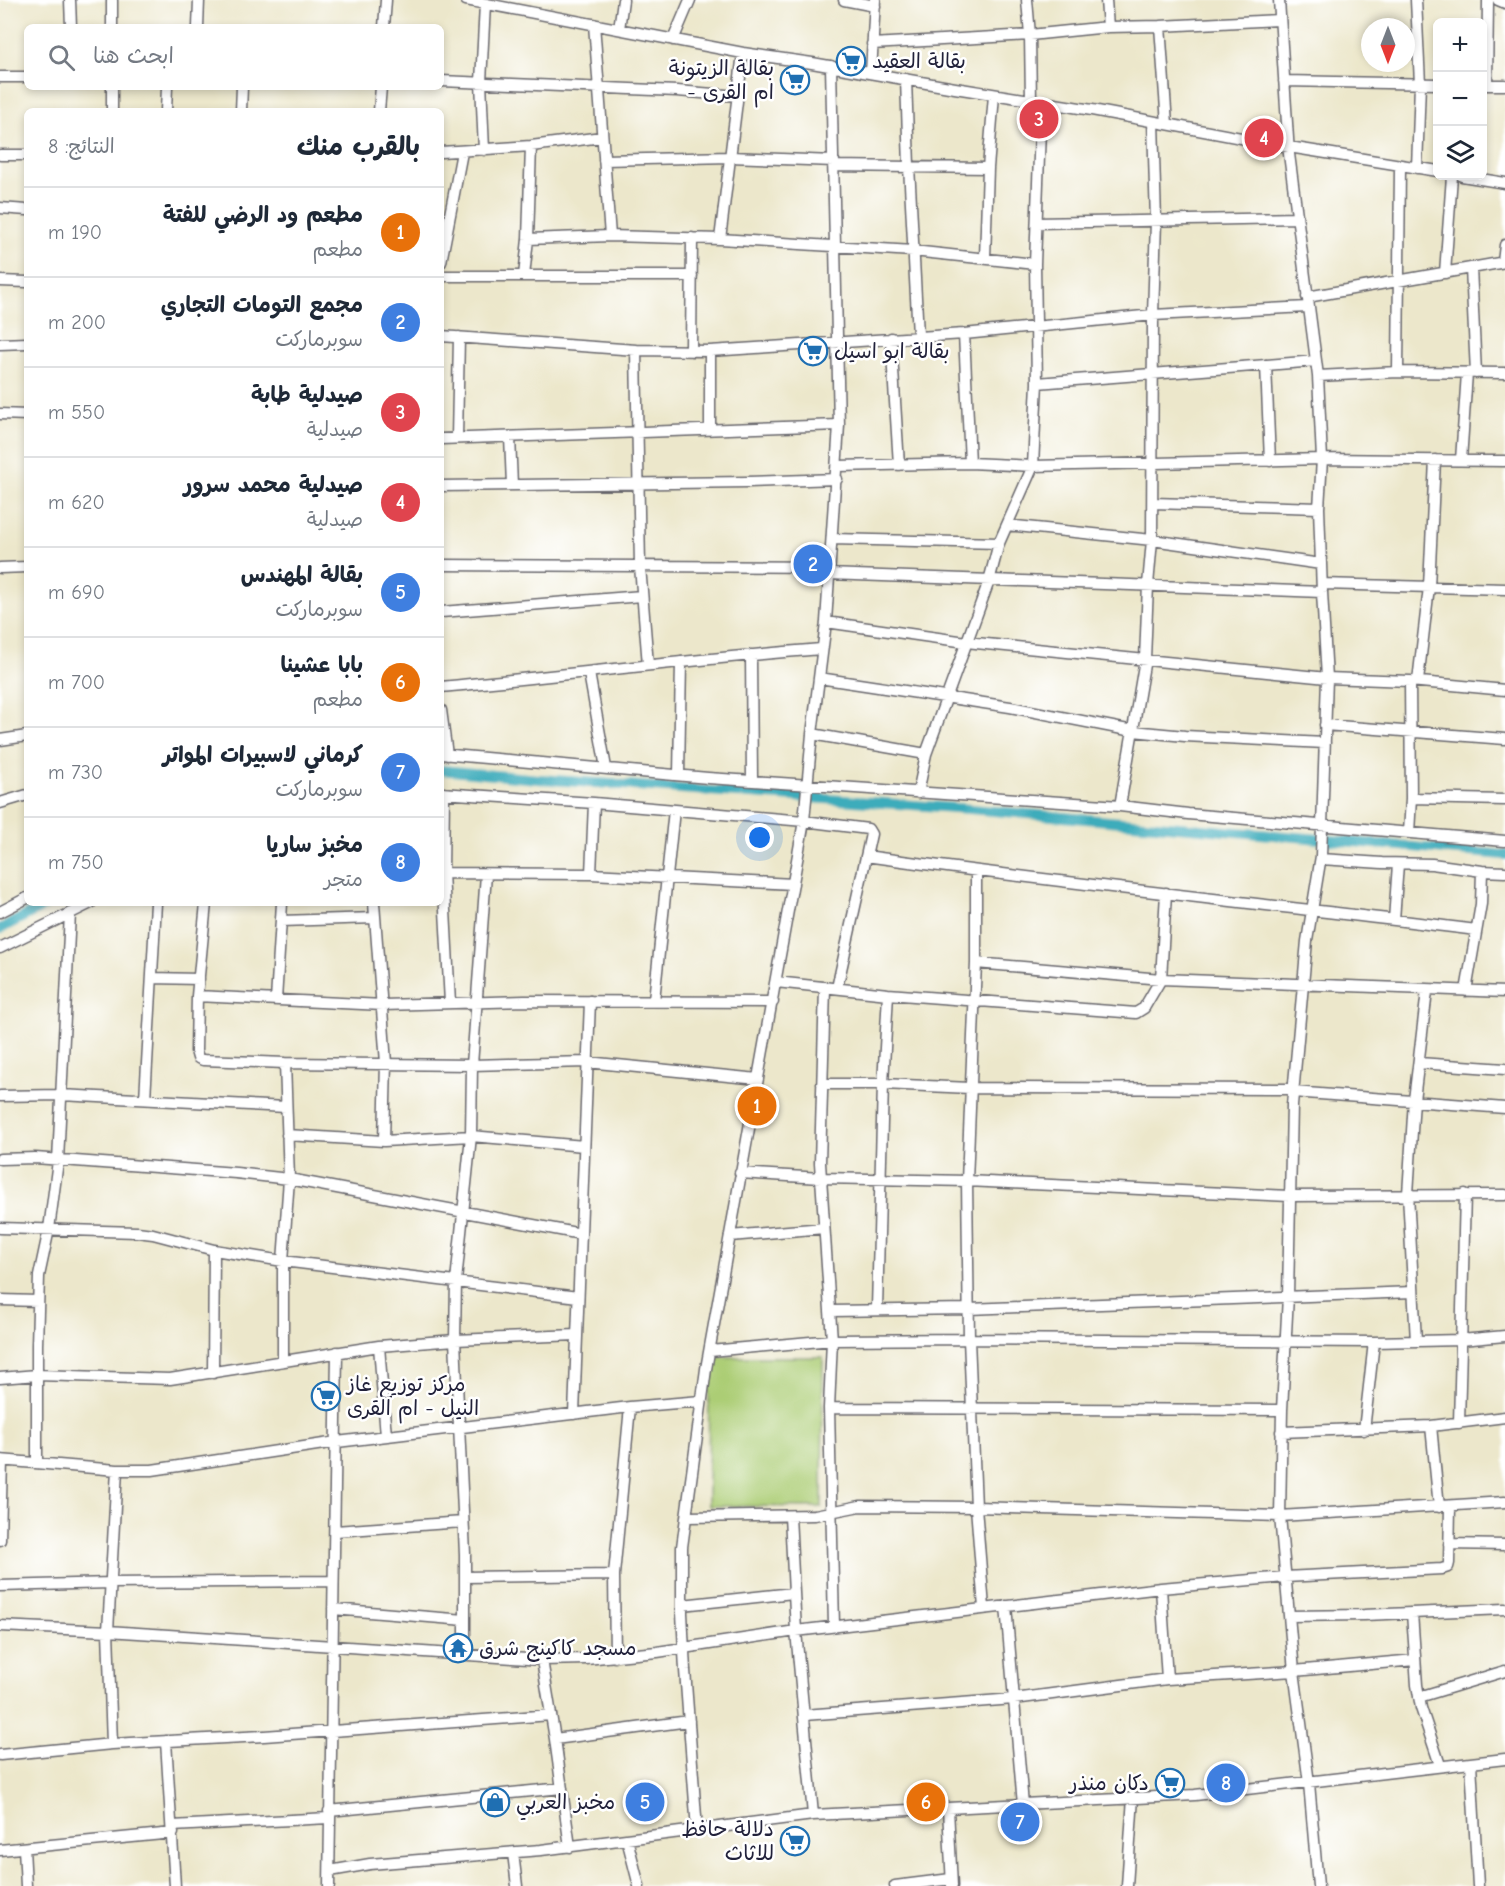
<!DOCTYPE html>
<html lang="ar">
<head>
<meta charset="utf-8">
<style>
  body { margin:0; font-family:"Comic Neue","Playpen Sans Arabic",sans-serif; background:#f6f6f7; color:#1f2937; direction:rtl }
  .controls { position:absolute; right:18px; top:18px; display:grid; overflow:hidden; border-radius:9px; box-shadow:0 3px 9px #0003 }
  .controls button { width:54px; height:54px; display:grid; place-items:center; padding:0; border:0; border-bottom:2px solid #e0e1e3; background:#fff; color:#1f2937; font:30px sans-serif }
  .compass { position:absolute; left:1361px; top:18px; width:54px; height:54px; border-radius:50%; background:#fff; box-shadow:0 3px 9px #0003; rotate:180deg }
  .you { position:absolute; left:760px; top:838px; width:21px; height:21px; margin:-15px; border:4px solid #fff; border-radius:50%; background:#1a73e8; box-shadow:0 0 0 9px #1a73e833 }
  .badge { display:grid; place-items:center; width:39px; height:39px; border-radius:50%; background:#0b8043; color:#fff; font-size:20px; font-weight:700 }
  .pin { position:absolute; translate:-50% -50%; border:3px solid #fff; box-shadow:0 2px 6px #0006 }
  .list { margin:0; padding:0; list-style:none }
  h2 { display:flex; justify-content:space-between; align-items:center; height:78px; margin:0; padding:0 24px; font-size:26px }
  h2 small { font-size:20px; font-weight:400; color:#747a83 }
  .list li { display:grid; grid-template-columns:39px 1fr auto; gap:18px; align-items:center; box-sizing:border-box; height:90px; padding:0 24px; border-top:2px solid #e0e1e3 }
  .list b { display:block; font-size:22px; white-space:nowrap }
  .list p { margin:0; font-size:20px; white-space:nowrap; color:#747a83 }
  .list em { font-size:20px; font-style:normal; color:#747a83 }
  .icon { flex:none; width:33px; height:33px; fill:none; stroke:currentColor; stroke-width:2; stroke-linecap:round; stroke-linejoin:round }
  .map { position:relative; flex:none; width:1505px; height:1886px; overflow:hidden; direction:ltr }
  .search { position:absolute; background:#fff; box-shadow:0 3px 9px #0003; left:24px; top:24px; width:420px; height:66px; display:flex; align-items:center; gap:15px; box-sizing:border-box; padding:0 21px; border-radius:9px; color:#747a83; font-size:22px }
  .panel { position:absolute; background:#fff; box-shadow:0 3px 9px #0003; left:24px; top:108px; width:420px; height:798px; border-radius:9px; direction:rtl }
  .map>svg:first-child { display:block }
  .green { fill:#accd75; stroke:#677858; stroke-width:1.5 }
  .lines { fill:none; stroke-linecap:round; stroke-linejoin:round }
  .canal { stroke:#3dacbb; stroke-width:10 }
  .minor-casing { stroke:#69676d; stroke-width:13 }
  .minor { stroke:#fff; stroke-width:10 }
  .labels { text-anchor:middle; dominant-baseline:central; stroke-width:5; stroke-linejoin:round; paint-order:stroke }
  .poi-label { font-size:21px; fill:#22223b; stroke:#fff; text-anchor:start }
</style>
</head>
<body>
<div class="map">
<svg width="1505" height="1886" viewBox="0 0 1505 1886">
  <rect width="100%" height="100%" fill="#fff"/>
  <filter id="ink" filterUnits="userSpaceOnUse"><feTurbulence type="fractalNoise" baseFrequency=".0167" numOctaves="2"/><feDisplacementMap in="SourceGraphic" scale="12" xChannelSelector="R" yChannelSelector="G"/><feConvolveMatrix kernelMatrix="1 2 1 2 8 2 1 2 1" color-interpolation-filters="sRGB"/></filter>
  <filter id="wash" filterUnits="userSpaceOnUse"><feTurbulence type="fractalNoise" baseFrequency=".008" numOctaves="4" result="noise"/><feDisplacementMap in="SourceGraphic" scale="24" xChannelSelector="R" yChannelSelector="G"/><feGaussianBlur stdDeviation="1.35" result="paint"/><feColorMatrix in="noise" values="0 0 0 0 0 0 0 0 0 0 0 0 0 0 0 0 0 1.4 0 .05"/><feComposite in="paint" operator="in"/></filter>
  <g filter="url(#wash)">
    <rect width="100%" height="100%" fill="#ece7cb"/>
    <path class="green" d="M 709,1357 L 823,1357 L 822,1507 L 708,1506 Z"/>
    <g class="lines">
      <path class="canal" d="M 441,770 L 538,779 L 970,809 L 1505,855
        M 0,929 L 50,903"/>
    </g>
  </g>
  <g filter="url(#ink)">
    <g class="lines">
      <g class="minor-casing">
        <path id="minor" d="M 70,0 L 71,27
          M 466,0 L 743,53 L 812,63 L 955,88 L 1092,110 L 1289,147 L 1438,171
          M 844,0 L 875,6
          M 1027,0 L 1030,35 L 1031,101
          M 1106,0 L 1108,27
          M 1279,0 L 1289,154 L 1318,376 L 1322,459 L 1319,508 L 1322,592 L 1327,678 L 1321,856 L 1307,941 L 1292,1105 L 1288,1296 L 1282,1410 L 1280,1516 L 1294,1671 L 1309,1783 L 1318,1886
          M 1416,0 L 1420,84 L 1417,168
          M 1498,0 L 1505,3
          M 594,24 L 610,236
          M 1160,26 L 1167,124
          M 112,27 L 112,0
          M 198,27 L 199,0
          M 384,27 L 386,0
          M 619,29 L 623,0
          M 673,40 L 690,0
          M 872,44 L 1030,35 L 1108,27 L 1160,26 L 1280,20
          M 871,73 L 875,0
          M 0,77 L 27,77
          M 906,79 L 909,166 L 918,335
          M 441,81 L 677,91 L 738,96
          M 1284,81 L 1438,84
          M 1482,85 L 1505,85
          M 1487,85 L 1488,0
          M 112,111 L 112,87
          M 166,111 L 167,87
          M 241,111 L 242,87
          M 379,111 L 381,87
          M 484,150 L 481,82 L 485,4
          M 441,152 L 531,146 L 602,137
          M 0,155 L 27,155
          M 604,160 L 730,157 L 834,161
          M 834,166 L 988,168
          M 1462,176 L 1505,183
          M 0,208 L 27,210
          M 1037,223 L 1297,218
          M 528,239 L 610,236 L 720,239 L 913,251 L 1035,264
          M 720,239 L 743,53
          M 985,258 L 988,168 L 994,95
          M 441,262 L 462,152
          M 1503,262 L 1505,245
          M 1471,268 L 1476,373
          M 1445,273 L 1452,176
          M 441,276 L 692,276
          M 524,276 L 528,239 L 531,146
          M 0,281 L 27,282
          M 1307,297 L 1505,262
          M 964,334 L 970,463
          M 441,336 L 636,350 L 710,351 L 964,334 L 1153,315 L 1308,307
          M 891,338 L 899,465
          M 0,344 L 27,343
          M 636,350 L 640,566 L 648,665
          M 691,351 L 692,238
          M 710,351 L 710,428
          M 1266,365 L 1270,461
          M 1398,372 L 1400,166
          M 1318,376 L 1398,372 L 1505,373
          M 1037,383 L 1316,361
          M 0,414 L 27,415
          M 510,437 L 512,485
          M 457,438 L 459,337
          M 441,439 L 839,425
          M 1461,460 L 1467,373
          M 838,466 L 970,463 L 1033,466 L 1322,459 L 1505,461
          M 441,486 L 748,482 L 837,479
          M 1153,503 L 1319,508
          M 1007,525 L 1152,540 L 1321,564
          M 832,539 L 999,543
          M 441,565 L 829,567
          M 0,568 L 27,567
          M 828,574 L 1322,592
          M 1322,584 L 1505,589
          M 441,612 L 642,596
          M 826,622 L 966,642 L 1327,678 L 1410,681 L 1505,690
          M 751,655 L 752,780
          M 589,673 L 606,768
          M 819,678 L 1010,707 L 1133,731 L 1185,736 L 1325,743
          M 1418,681 L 1429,587 L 1435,460
          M 441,687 C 568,675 694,659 821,649
          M 441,710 L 447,755
          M 1325,725 L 1505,739
          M 812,734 L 926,754
          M 0,740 L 27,736
          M 441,754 L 708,778 L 1120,806 L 1188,814 L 1505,841
          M 679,775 L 681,662
          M 441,793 L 594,803 L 804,821 L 868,829 L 871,834 L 837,988
          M 444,793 L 443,873 L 450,1003
          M 918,793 L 926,754 L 989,581 L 999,543 L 1033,466 L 1037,383 L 1035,264 L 1041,102
          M 1411,798 L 1505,800
          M 0,803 L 27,795
          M 1120,806 L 1145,659 L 1148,585 L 1152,540 L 1153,315 L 1156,221 L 1153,122
          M 1409,833 L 1411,798 L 1410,681
          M 866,856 C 1069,885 1273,904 1476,930
          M 1321,859 L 1382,863 L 1432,864 L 1482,871 L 1505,872
          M 976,871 L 976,963 L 967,1181 L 969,1339 L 976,1507 L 984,1608
          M 441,873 L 591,874 L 793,884
          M 591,874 L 594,803
          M 206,903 L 197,996 L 196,1051 L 198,1058 L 203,1060 L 285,1063 L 472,1065 L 587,1062 L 758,1079
          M 374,903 L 386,1063 L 384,1141
          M 0,912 L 27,898
          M 1394,920 L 1398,864
          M 281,921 L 375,918
          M 0,948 L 91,903
          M 976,963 L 1161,979 L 1505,992
          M 152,978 L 199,979
          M 776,982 L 888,994 L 1136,1013 L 1144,1008 L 1161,979 L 1166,893
          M 825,988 L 820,1163 L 832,1340 L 829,1408 L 834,1626
          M 1466,991 L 1481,904 L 1482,871
          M 197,996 L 383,1005 L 524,1001 L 773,1002
          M 276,1000 L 282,903
          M 654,1000 L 674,810
          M 1419,1063 L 1505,1069
          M 822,1084 L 883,1084 L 970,1088 L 1293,1089
          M 1293,1092 L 1505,1108
          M 0,1096 L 61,1095 L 286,1107
          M 145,1099 L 156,903
          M 287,1135 L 384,1141 L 471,1136 L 584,1146
          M 0,1159 L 35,1158 L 236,1173 L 289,1179 L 581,1234
          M 740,1173 L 821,1178 L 967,1181 L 1289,1196 L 1505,1195
          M 0,1228 L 137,1232 L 153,1234 L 214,1250 L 283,1261 L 578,1297
          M 730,1236 L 824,1228
          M 0,1300 L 38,1301
          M 877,1309 L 883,1084 L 888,994
          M 831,1311 L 969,1309 L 1413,1292
          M 1416,1341 L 1408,1194 L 1414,1100 L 1427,991
          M 379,1346 L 386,1436
          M 710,1351 L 832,1340 L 969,1339 L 1374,1342 L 1461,1340 L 1505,1336
          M 283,1361 L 283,1261 L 289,1179 L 285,1063
          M 213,1373 L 214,1250
          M 0,1378 L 37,1375 L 170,1379 L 379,1346 L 455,1340 L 577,1335
          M 829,1408 L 1282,1410
          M 574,1414 L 590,1001
          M 1459,1423 L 1465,1194
          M 1431,1426 L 1439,1507
          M 1364,1430 L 1374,1342
          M 1281,1432 L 1431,1426 L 1505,1417
          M 0,1460 L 117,1470 L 152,1470 L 337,1442 L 630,1407 L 701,1401
          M 37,1462 L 37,1345 L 39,1276 L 49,1229 L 58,1161 L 70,913
          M 790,1516 L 796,1631 L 813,1815
          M 687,1517 L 815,1515 L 860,1506 L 976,1507 L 1280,1516 L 1505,1502
          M 335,1531 L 463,1522
          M 0,1540 L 2,1460
          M 1449,1544 L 1505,1545
          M 465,1577 L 614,1575
          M 0,1586 L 111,1583 L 333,1581
          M 1161,1588 L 1167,1679
          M 682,1605 L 793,1593
          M 1006,1606 L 1023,1805
          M 333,1609 L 465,1620
          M 1412,1613 L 1417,1685 L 1421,1708 L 1440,1765
          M 1289,1616 L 1364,1615 L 1505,1609
          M 0,1626 L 108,1631 L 542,1660 L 586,1659 L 657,1652 L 796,1631 L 1161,1588 L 1285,1577 L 1442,1569 L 1448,1567 L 1449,1563 L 1450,1506
          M 465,1654 L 465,1554 L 455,1340 L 456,1281 L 471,1136 L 472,1065 L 486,874
          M 615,1657 L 614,1575 L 630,1407
          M 542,1660 L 555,1739 L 570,1847
          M 1419,1697 L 1505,1671
          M 804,1715 L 1014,1699 L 1167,1679 L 1294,1671 L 1415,1660
          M 555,1739 L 689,1721
          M 166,1741 L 175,1886
          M 112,1744 L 108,1631 L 117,1470
          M 0,1755 L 112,1744 L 264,1736 L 551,1715
          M 1471,1763 L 1478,1886
          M 948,1809 L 952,1886
          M 329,1811 L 562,1788
          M 172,1826 L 329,1818
          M 697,1830 L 685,1670 L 682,1613 L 682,1547 L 706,1369 L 804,821 L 812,734 L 826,622 L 839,425 L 831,66
          M 627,1839 L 639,1886
          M 24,1848 L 26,1886
          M 0,1850 L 173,1833
          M 513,1853 L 517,1886
          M 330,1871 L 370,1864 L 541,1850 L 813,1815 L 1195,1795 L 1505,1759
          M 329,1886 L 337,1352
          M 895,1886 L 951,1879
          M 1127,1886 L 1133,1797"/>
      </g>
      <use href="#minor" class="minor"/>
    </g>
  </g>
  <defs>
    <g id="supermarket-ring" transform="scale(1.5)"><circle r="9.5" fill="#fff" stroke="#1f6fb2" stroke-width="1.5"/><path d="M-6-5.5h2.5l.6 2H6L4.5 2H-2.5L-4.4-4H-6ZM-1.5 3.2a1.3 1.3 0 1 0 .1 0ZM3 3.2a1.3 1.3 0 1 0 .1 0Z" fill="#1f6fb2"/></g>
    <g id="temple-ring" transform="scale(1.5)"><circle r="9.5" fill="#fff" stroke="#1f6fb2" stroke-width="1.5"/><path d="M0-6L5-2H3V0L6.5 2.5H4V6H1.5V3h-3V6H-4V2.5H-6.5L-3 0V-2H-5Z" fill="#1f6fb2"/></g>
    <g id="shop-ring" transform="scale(1.5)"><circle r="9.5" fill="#fff" stroke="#1f6fb2" stroke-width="1.5"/><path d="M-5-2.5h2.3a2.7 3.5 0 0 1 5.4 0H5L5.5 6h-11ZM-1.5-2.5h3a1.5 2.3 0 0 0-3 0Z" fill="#1f6fb2"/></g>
  </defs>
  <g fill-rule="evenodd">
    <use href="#supermarket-ring" x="851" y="61"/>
    <use href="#supermarket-ring" x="795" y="80"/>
    <use href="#supermarket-ring" x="813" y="351"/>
    <use href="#supermarket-ring" x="326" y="1396"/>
    <use href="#temple-ring" x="458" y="1648"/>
    <use href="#supermarket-ring" x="1170" y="1783"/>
    <use href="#shop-ring" x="495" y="1802"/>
    <use href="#supermarket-ring" x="795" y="1841"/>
  </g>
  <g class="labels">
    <g class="poi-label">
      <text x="872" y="61">بقالة العقيد</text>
      <text x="774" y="68" text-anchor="end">بقالة الزيتونة<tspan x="774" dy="24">- ام القرى</tspan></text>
      <text x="834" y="351">بقالة ابو اسيل</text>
      <text x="347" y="1384">مركز توزيع غاز<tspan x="347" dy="24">النيل - ام القرى</tspan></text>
      <text x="479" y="1648">مسجد كاكينج شرق</text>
      <text x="1149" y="1783" text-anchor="end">دكان منذر</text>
      <text x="516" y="1802">مخبز العربي</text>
      <text x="774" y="1829" text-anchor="end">دلالة حافظ<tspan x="774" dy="24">للاثاث</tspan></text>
    </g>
  </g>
</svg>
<div class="controls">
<button>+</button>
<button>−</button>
<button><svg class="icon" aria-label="layers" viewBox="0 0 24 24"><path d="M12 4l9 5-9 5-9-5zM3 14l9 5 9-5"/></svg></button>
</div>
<svg class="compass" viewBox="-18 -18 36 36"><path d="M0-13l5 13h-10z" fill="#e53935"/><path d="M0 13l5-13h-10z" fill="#747a83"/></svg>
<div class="you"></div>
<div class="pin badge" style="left:757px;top:1106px;background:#e8710a">1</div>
<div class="pin badge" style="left:813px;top:564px;background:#3f7fe0">2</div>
<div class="pin badge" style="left:1039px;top:119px;background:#e0444e">3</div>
<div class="pin badge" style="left:1264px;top:138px;background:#e0444e">4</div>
<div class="pin badge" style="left:645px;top:1802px;background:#3f7fe0">5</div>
<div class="pin badge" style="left:926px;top:1802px;background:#e8710a">6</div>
<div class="pin badge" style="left:1020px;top:1822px;background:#3f7fe0">7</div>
<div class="pin badge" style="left:1226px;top:1783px;background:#3f7fe0">8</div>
<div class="search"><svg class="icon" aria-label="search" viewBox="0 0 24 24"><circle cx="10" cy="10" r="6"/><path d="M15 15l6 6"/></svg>ابحث هنا</div>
<section class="panel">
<h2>بالقرب منك<small>النتائج: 8</small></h2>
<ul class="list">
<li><span class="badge" style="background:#e8710a">1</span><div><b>مطعم ود الرضي للفتة</b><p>مطعم</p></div><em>190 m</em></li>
<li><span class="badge" style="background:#3f7fe0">2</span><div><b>مجمع التومات التجاري</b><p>سوبرماركت</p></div><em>200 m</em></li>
<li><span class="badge" style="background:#e0444e">3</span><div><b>صيدلية طابة</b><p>صيدلية</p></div><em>550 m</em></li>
<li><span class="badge" style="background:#e0444e">4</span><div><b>صيدلية محمد سرور</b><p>صيدلية</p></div><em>620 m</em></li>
<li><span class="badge" style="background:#3f7fe0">5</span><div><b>بقالة المهندس</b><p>سوبرماركت</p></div><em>690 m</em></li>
<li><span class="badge" style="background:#e8710a">6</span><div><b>بابا عشينا</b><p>مطعم</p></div><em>700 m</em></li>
<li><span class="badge" style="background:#3f7fe0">7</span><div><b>كرماني لاسبيرات المواتر</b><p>سوبرماركت</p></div><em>730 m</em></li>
<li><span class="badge" style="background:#3f7fe0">8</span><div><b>مخبز ساريا</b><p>متجر</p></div><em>750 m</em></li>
</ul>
</section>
</div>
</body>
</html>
